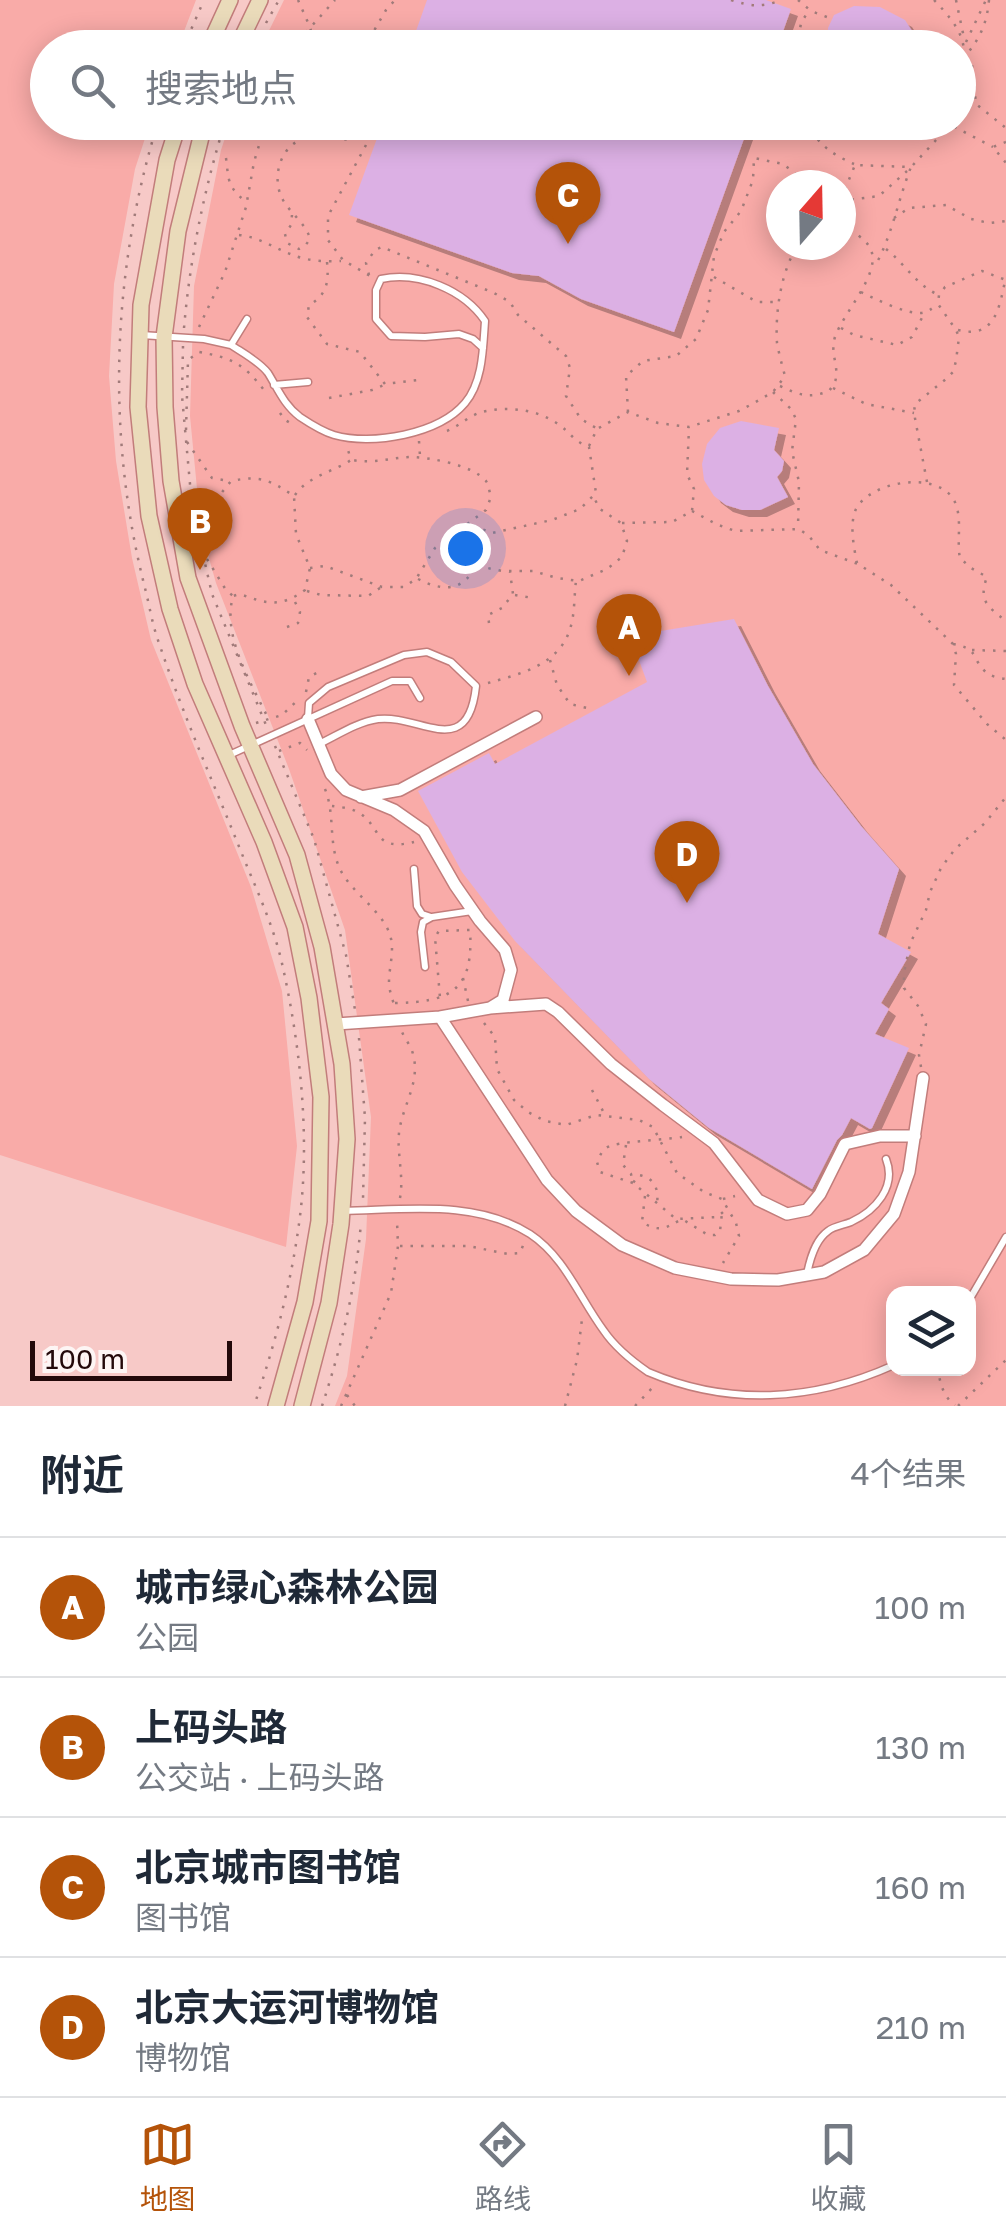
<!DOCTYPE html>
<html lang="zh">
<head>
<meta charset="utf-8">
<style>
  body { margin:0; font-family:"Golos Text","Noto Sans SC",sans-serif; background:#f6f6f7; color:#1f2937 }
  .controls { position:absolute; right:30px; bottom:30px; display:grid; overflow:hidden; border-radius:20px; box-shadow:0 5px 25px #0003 }
  .controls button { width:90px; height:90px; display:grid; place-items:center; padding:0; border:0; border-bottom:2px solid #e0e1e3; background:#fff; color:#1f2937; font:50px sans-serif }
  .compass { position:absolute; left:766px; top:170px; width:90px; height:90px; border-radius:50%; background:#fff; box-shadow:0 5px 25px #0003; rotate:20deg }
  .scale { position:absolute; left:30px; bottom:25px; width:202px; box-sizing:border-box; padding-left:10px; border:5px solid #23090a; border-top:0; font-size:28px; line-height:35px; white-space:nowrap; color:#23090a; -webkit-text-stroke:8px #fdf5f4; paint-order:stroke }
  .you { position:absolute; left:465px; top:548px; width:35px; height:35px; margin:-25px; border:8px solid #fff; border-radius:50%; background:#1a73e8; box-shadow:0 0 0 15px #1a73e833 }
  .badge { display:grid; place-items:center; width:65px; height:65px; border-radius:50%; background:#b45309; color:#fff; font-size:32px; font-weight:700 }
  .pin { position:absolute; translate:-50% -82px; filter:drop-shadow(0 2px 5px #0008) }
  .pin::after { content:''; position:absolute; top:52px; width:35px; height:30px; background:inherit; clip-path:polygon(0 0,100% 0,50% 100%) }
  .list { margin:0; padding:0; list-style:none }
  h2 { display:flex; justify-content:space-between; align-items:center; height:130px; margin:0; padding:0 40px; font-size:42px }
  h2 small { font-size:32px; font-weight:400; color:#747a83 }
  .list li { display:grid; grid-template-columns:65px 1fr auto; gap:30px; align-items:center; box-sizing:border-box; height:140px; padding:0 40px; border-top:2px solid #e0e1e3 }
  .list b { display:block; font-size:38px; white-space:nowrap }
  .list p { margin:0; font-size:32px; white-space:nowrap; color:#747a83 }
  .list em { font-size:32px; font-style:normal; color:#747a83 }
  .icon { flex:none; width:55px; height:55px; fill:none; stroke:currentColor; stroke-width:2; stroke-linecap:round; stroke-linejoin:round }
  .map { position:relative; flex:none; width:1006px; height:1406px; overflow:hidden }
  .search { position:absolute; background:#fff; box-shadow:0 5px 25px #0003; left:30px; right:30px; top:30px; height:110px; display:flex; align-items:center; gap:25px; box-sizing:border-box; padding:0 35px; border-radius:55px; color:#747a83; font-size:38px }
  .sheet { height:690px; background:#fff }
  nav { display:flex; justify-content:space-around; align-items:center; box-sizing:border-box; height:140px; border-top:2px solid #e0e1e3; background:#fff; font-size:28px; color:#747a83 }
  nav a { display:grid; justify-items:center; gap:5px }
  nav .on { color:#b45309 }
  .map>svg:first-child { display:block }
  .green { fill:#f9aba8; fill-rule:evenodd }
  .building { fill:#dcb0e4; filter:url(#shadow) }
  .lines { fill:none; stroke-linecap:round; stroke-linejoin:round }
  .lane-casing { stroke:#c27d7b; stroke-width:9 }
  .street-casing { stroke:#c27d7b; stroke-width:14 }
  .secondary-casing { stroke:#c27d7b; stroke-width:18 }
  .path { stroke:#a17b7a; stroke-width:2.5; stroke-dasharray:2.5 8; stroke-linecap:butt }
  .lane { stroke:#fff; stroke-width:6 }
  .street { stroke:#fff; stroke-width:11 }
  .secondary { stroke:#eadbba; stroke-width:15 }
</style>
</head>
<body>
<div class="map">
<svg width="1006" height="1406" viewBox="0 0 1006 1406">
  <defs>
    <filter id="shadow"><feDropShadow dx="7" dy="7" stdDeviation="0" flood-color="#0004"/></filter>
  </defs>
  <rect width="100%" height="100%" fill="#f7c9c7"/>
  <path class="green" d="M 0,0 L 196,0 L 178,47 L 48,48 L 48,122 L 150,123 L 135,169 L 114,284 L 109,376 L 116,461 L 132,558 L 151,640 L 251,887 L 282,991 L 297,1146 L 286,1247 L 0,1155 Z
    M 284,0 L 1006,0 L 1006,1406 L 335,1406 L 347,1376 L 366,1239 L 371,1117 L 345,930 L 289,769 L 216,583 L 201,530 L 190,416 L 194,286 L 221,150 L 230,123 L 958,122 L 958,48 L 261,47 ZM 781,185 L 841,185 L 841,245 L 781,245 ZM 894,1294 L 968,1294 L 968,1368 L 894,1368 Z"/>
  <path class="building" d="M 427,0 L 766,0 L 791,9 L 777,48 L 410,48 Z
    M 854,6 L 880,7 L 905,20 L 923,48 L 827,48 L 828,28 L 834,15 Z
    M 383,122 L 750,122 L 674,332 L 581,299 L 539,276 L 512,273 L 349,215 Z
    M 741,421 L 779,428 L 774,450 L 784,461 L 782,471 L 777,477 L 788,497 L 760,510 L 742,510 L 726,505 L 714,496 L 704,480 L 702,464 L 707,444 L 720,428 Z
    M 734,619 L 768,686 L 813,764 L 861,826 L 899,869 L 878,934 L 911,952 L 881,1003 L 889,1009 L 875,1034 L 909,1048 L 872,1128 L 870,1129 L 851,1118 L 842,1135 L 837,1140 L 812,1189 L 709,1128 L 649,1079 L 515,941 L 462,872 L 418,791 L 489,753 L 495,764 L 647,682 L 630,636 Z"/>
  <g class="lines">
    <g class="lane-casing">
      <path id="lane" d="M 141,335 L 204,339 L 231,345 L 247,319
        M 231,345 C 243,353 260,362 268,373 C 278,389 284,405 300,417 C 309,423 324,432 334,435 C 372,446 439,434 465,403 C 483,382 483,348 485,321 C 464,290 419,271 381,279 L 376,290 L 376,319 L 391,336 L 425,337 L 459,334 L 473,339 L 483,348
        M 274,385 L 308,382
        M 308,718 L 309,703 L 328,687 L 404,655 L 427,652 L 451,662 L 476,686 C 468,762 420,714 378,719 C 357,722 338,735 319,744
        M 227,756 L 392,681 L 410,681 L 420,698
        M 414,869 L 417,906 L 422,914 L 431,917
        M 425,967 L 421,932 L 423,922 L 432,917 L 472,911
        M 343,1211 C 405,1210 475,1199 530,1234 C 565,1257 580,1299 604,1331 C 615,1347 632,1361 648,1372 C 728,1406 812,1402 894,1365
        M 807,1274 C 810,1259 815,1240 828,1231 C 834,1226 844,1225 851,1222 C 875,1211 897,1187 886,1159
        M 968,1302 L 1006,1237"/>
    </g>
    <g class="street-casing">
      <path id="street" d="M 308,719 L 331,774 L 346,790 L 394,810 L 424,831 L 455,885 L 480,921 L 505,950 L 511,970 L 503,1000 L 490,1008 L 440,1017
        M 361,797 L 400,790 L 536,717
        M 490,1008 L 546,1004 L 558,1012 L 611,1064 L 663,1105 L 714,1143 L 758,1200 L 787,1214 L 807,1210 L 820,1194 L 845,1144 L 880,1136 L 915,1136
        M 336,1024 L 440,1017 L 547,1180 L 576,1211 L 622,1245 L 675,1268 L 731,1279 L 778,1280 L 824,1272 L 864,1250 L 894,1214 L 909,1172 L 923,1078"/>
    </g>
    <g class="secondary-casing">
      <path id="secondary" d="M 208,48 L 230,0
        M 237,48 L 260,0
        M 179,122 L 167,160 L 141,305 L 138,407 L 149,516 L 170,609 L 195,684 L 264,842 L 295,927 L 309,998 L 321,1097 L 319,1221 L 305,1302 L 276,1406
        M 206,122 L 201,137 L 178,231 L 164,337 L 165,407 L 171,481 L 188,578 L 242,726 L 297,855 L 322,947 L 342,1064 L 347,1139 L 341,1224 L 329,1303 L 302,1406"/>
    </g>
    <path class="path" d="M 298,0 L 310,27 L 315,48
      M 731,0 C 750,6 762,8 781,0
      M 798,0 L 811,11 L 832,19
      M 934,0 C 959,26 973,46 958,81
      M 956,0 L 964,38
      M 989,0 C 987,23 980,39 965,56 L 972,65 L 976,104 L 1006,128
      M 266,23 L 279,0
      M 374,33 L 385,48
      M 966,42 L 986,0
      M 183,48 L 204,0
      M 255,48 L 260,35
      M 292,48 L 335,0
      M 364,48 L 386,10 L 395,0
      M 797,48 L 801,23 L 809,10
      M 158,122 C 111,274 106,438 146,592 C 150,609 153,627 159,643 C 183,715 214,784 242,854 C 257,891 275,929 283,968 C 300,1045 310,1136 300,1216 C 292,1281 275,1344 254,1406
      M 806,122 C 818,144 831,154 854,164
      M 945,122 L 993,147
      M 366,124 L 366,145 L 328,216 L 328,240 L 343,260 L 370,276
      M 1006,142 L 993,147 L 1006,163
      M 226,158 C 229,182 227,186 247,203
      M 913,165 L 937,139 L 943,122
      M 841,199 L 855,165 L 911,167 C 898,200 892,236 875,266
      M 841,201 L 879,196 L 907,171
      M 292,215 L 291,225 L 285,234 L 287,243 L 299,249 L 305,246 L 310,239 C 307,225 291,214 283,200 C 270,177 281,141 310,137 C 323,136 338,139 351,140 L 361,131 L 364,122
      M 894,218 L 909,208 L 946,205 L 971,219 L 989,223 L 1006,221
      M 239,235 C 259,237 274,248 293,255 C 307,261 326,262 341,261
      M 886,249 C 905,264 917,286 939,295
      M 327,262 C 329,282 327,295 309,305 L 307,317 L 327,344 L 360,352 L 385,384 L 418,380
      M 369,275 L 366,263 L 375,250 L 382,247 L 494,293 L 510,302 L 518,315 L 566,356 L 570,368 L 566,396 L 581,419 L 596,428
      M 714,277 L 757,302 L 779,302
      M 861,292 C 875,299 906,314 921,313 C 928,312 931,309 937,305
      M 199,327 L 225,272 L 246,207 L 254,162 L 266,122
      M 184,328 C 190,258 204,190 225,122
      M 841,328 L 854,335 L 897,345 L 912,337 L 925,312
      M 958,330 C 994,339 999,310 1005,281
      M 183,346 L 182,396 L 192,506 L 212,594 L 266,725
      M 780,386 C 800,395 808,399 829,391 C 832,387 836,382 836,377 C 838,364 830,352 835,337 C 843,313 881,274 871,250 C 867,239 851,231 841,224
      M 833,388 L 866,404 L 914,413
      M 773,392 L 791,409 L 796,419 L 792,451 L 799,482 L 798,528
      M 329,398 L 372,390 L 384,385
      M 628,412 L 626,376 L 643,361 L 676,356 L 696,339 L 708,310 L 714,256 L 724,232 L 741,211 L 753,180 L 754,158 L 783,164 L 810,185
      M 280,413 L 285,420 L 292,424
      M 186,430 L 188,360 L 199,352 C 232,358 243,363 264,390
      M 447,431 C 459,426 470,415 482,412 C 507,406 537,409 558,424 C 570,432 573,441 589,447 L 596,493 L 580,509 L 552,520 L 492,533 L 469,524
      M 419,441 L 420,456
      M 187,442 L 212,478 L 229,481
      M 589,446 L 597,429 L 628,412 L 658,423 L 689,427 L 739,411 L 754,403 L 773,392 L 785,376 C 782,365 779,354 777,343 C 775,312 781,271 798,245
      M 927,482 L 914,413 L 915,404 L 946,379 L 953,372 L 956,361 L 959,337 L 956,330 L 938,304 L 939,295 L 945,287 L 982,271 L 1006,280
      M 295,495 C 308,476 333,472 351,460 L 348,450 L 344,449
      M 692,511 L 716,524 L 735,531 L 799,529 L 809,536 L 820,550 L 858,564 L 891,585 L 953,644 L 956,654 L 954,685 L 987,724 L 1006,740
      M 622,523 L 672,522 L 692,511 L 694,489 L 687,474 L 689,428
      M 204,552 L 219,496 L 231,481 C 260,475 270,480 294,496 L 296,534 L 310,568 L 305,590 C 280,608 267,604 240,594 L 233,596 C 222,636 250,681 267,716 L 265,718
      M 207,559 L 226,590 L 233,596
      M 857,563 C 854,548 849,524 856,509 C 870,482 932,471 952,497 C 964,514 956,540 960,558 L 971,568 L 987,577 C 978,601 988,607 1006,621
      M 478,566 L 502,571 L 533,571 L 557,578 L 579,581 L 607,569 L 622,557 L 627,541 L 621,523 L 600,509 L 593,496
      M 310,568 L 325,566 L 382,587 L 404,587 L 416,579 L 435,548 L 486,510 L 491,497 C 489,491 489,485 486,481 C 473,465 429,457 409,457 C 390,458 372,464 353,460
      M 418,579 C 467,604 475,568 492,533
      M 307,591 L 321,595 L 368,596 L 380,588
      M 515,595 L 533,598
      M 489,623 L 488,615 L 502,608 L 513,594 L 510,572
      M 287,627 L 298,623 L 300,612 L 294,600
      M 953,644 C 978,649 970,654 983,669 C 988,676 998,678 1006,679
      M 972,650 L 1006,651
      M 550,660 L 557,685 L 570,704 L 591,709
      M 488,683 C 520,674 559,665 570,629 C 575,614 574,596 576,581
      M 306,692 L 309,677 L 322,670
      M 256,723 L 282,715 L 300,698
      M 275,746 L 314,839 L 346,955 L 355,1010
      M 279,751 L 300,743 L 307,750
      M 325,789 C 336,816 327,846 342,873 C 354,894 383,912 390,935 C 395,950 389,967 389,982 C 389,990 392,997 394,1005
      M 332,806 C 340,807 350,808 358,812 C 383,827 372,852 414,842
      M 463,978 L 468,1001
      M 395,1003 C 450,1002 474,991 470,930 L 439,931 L 435,937 L 440,998
      M 484,1023 L 495,1037 L 497,1069 L 514,1100 L 528,1112 L 545,1121 L 566,1125 L 596,1115 L 639,1120 L 653,1127 L 677,1173 L 704,1192 L 722,1199 L 736,1223 L 739,1236 L 723,1263
      M 359,1038 L 365,1118 L 363,1199
      M 921,1067 L 919,1055 L 926,1024 L 918,1006 L 904,988 L 904,973 L 910,944 L 926,910 L 930,892 L 941,868 L 955,849 L 985,823 L 1006,797
      M 592,1090 L 605,1115
      M 682,1137 C 666,1140 616,1141 606,1148 C 601,1152 600,1156 597,1162 L 600,1172 L 633,1183 L 676,1219 L 717,1217 L 728,1208
      M 626,1145 L 623,1165 L 631,1174 L 633,1183 L 639,1175 C 654,1178 659,1188 657,1204
      M 645,1196 L 642,1222 C 659,1233 666,1228 682,1219 L 708,1235 L 715,1235 L 720,1231 L 722,1213
      M 400,1198 C 404,1177 397,1155 399,1133 C 402,1106 421,1082 413,1054 C 411,1046 405,1039 402,1032
      M 723,1199 L 735,1196
      M 400,1246 L 468,1246 L 508,1254 L 520,1253 L 524,1243
      M 937,1368 C 941,1383 942,1396 955,1405
      M 347,1395 L 355,1406
      M 322,1406 C 342,1345 356,1286 361,1222
      M 341,1406 L 391,1293 L 398,1246 L 397,1221
      M 565,1406 L 577,1360 L 582,1319
      M 635,1406 L 655,1385
      M 958,1406 L 1006,1360"/>
    <use href="#lane" class="lane"/>
    <use href="#street" class="street"/>
    <use href="#secondary" class="secondary"/>
  </g>
</svg>
<div class="controls">
<button><svg class="icon" aria-label="layers" viewBox="0 0 24 24"><path d="M12 4l9 5-9 5-9-5zM3 14l9 5 9-5"/></svg></button>
</div>
<svg class="compass" viewBox="-18 -18 36 36"><path d="M0-13l5 13h-10z" fill="#e53935"/><path d="M0 13l5-13h-10z" fill="#747a83"/></svg>
<div class="scale">100 m</div>
<div class="you"></div>
<div class="pin badge" style="left:629px;top:676px">A</div>
<div class="pin badge" style="left:200px;top:570px">B</div>
<div class="pin badge" style="left:568px;top:244px">C</div>
<div class="pin badge" style="left:687px;top:903px">D</div>
<div class="search"><svg class="icon" aria-label="search" viewBox="0 0 24 24"><circle cx="10" cy="10" r="6"/><path d="M15 15l6 6"/></svg>搜索地点</div>
</div>
<section class="sheet">
<h2>附近<small>4个结果</small></h2>
<ul class="list">
<li><span class="badge">A</span><div><b>城市绿心森林公园</b><p>公园</p></div><em>100 m</em></li>
<li><span class="badge">B</span><div><b>上码头路</b><p>公交站 · 上码头路</p></div><em>130 m</em></li>
<li><span class="badge">C</span><div><b>北京城市图书馆</b><p>图书馆</p></div><em>160 m</em></li>
<li><span class="badge">D</span><div><b>北京大运河博物馆</b><p>博物馆</p></div><em>210 m</em></li>
</ul>
</section>
<nav>
<a class="on"><svg class="icon" aria-label="map" viewBox="0 0 24 24"><path d="M3 6l6-2 6 2 6-2v14l-6 2-6-2-6 2zM9 4v14M15 6v14"/></svg>地图</a>
<a><svg class="icon" aria-label="directions" viewBox="0 0 24 24"><path d="M12 3l9 9-9 9-9-9zM9 14v-3h6M13 9l2 2-2 2"/></svg>路线</a>
<a><svg class="icon" aria-label="saved" viewBox="0 0 24 24"><path d="M7 4h10v16l-5-4-5 4z"/></svg>收藏</a>
</nav>
</body>
</html>
